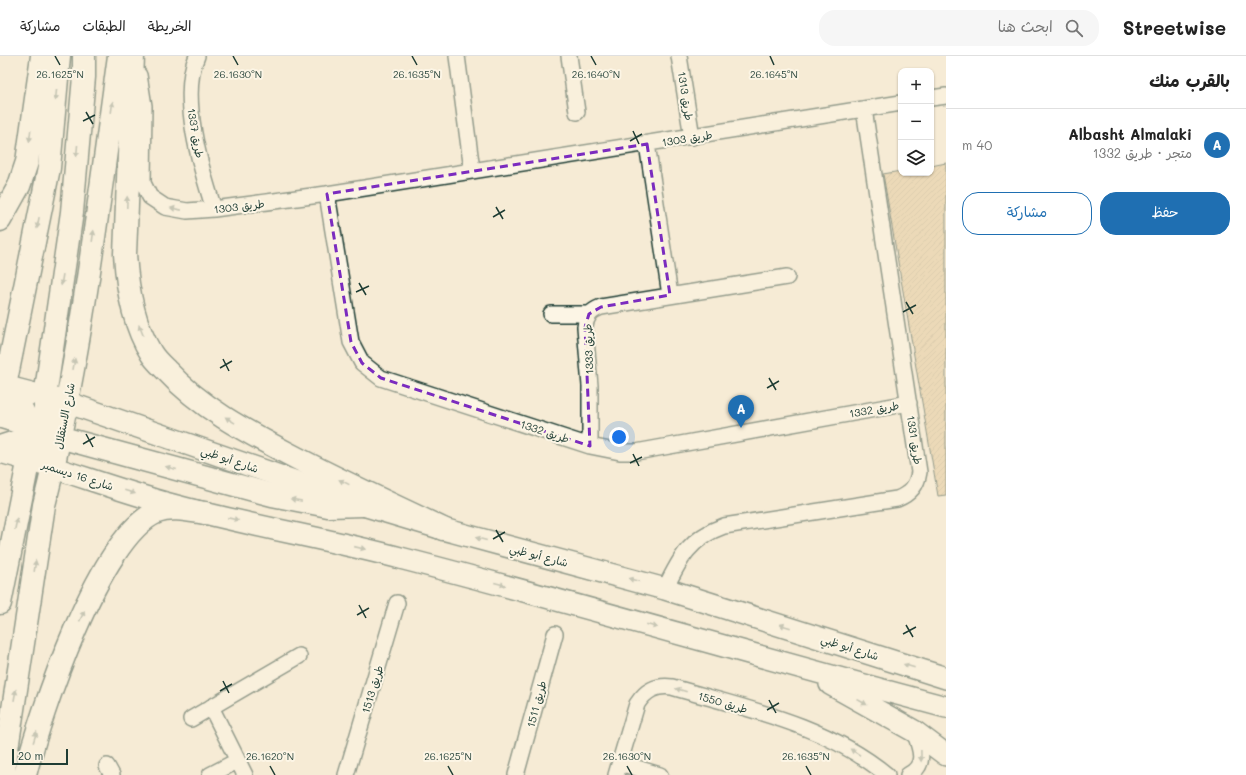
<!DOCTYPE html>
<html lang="ar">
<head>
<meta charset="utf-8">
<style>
  body { margin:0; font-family:Mali,"Playpen Sans Arabic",sans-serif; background:#f6f6f6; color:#222; direction:rtl }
  .controls { position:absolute; right:12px; top:12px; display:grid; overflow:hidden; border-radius:8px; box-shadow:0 1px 3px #0004 }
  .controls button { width:36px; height:36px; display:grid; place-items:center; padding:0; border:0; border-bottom:1px solid #e0e0e0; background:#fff; color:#222; font:20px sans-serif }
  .scale { position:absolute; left:12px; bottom:10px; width:56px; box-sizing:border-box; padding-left:4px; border:2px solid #1f3d34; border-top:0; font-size:11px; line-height:14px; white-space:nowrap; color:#1f3d34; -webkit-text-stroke:3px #fcf5e5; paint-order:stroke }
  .you { position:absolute; left:619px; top:381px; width:14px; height:14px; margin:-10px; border:3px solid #fff; border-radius:50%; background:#1a73e8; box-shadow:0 0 0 6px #1a73e833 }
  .badge { display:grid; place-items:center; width:26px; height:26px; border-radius:50%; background:#1f6fb2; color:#fff; font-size:13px; font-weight:700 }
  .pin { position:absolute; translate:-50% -33px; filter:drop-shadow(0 1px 2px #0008) }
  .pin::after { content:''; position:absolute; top:21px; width:14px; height:12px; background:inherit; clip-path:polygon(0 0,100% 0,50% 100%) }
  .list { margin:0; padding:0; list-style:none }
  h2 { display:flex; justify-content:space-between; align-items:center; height:52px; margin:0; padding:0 16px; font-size:17px }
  h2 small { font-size:13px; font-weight:400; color:#767676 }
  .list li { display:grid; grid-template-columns:26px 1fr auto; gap:12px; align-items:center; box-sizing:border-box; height:72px; padding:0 16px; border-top:1px solid #e0e0e0 }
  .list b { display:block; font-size:15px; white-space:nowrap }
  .list p { margin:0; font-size:13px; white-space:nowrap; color:#767676 }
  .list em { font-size:13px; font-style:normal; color:#767676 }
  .actions { display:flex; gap:8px; padding:12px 16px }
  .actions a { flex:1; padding:9px 0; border:1px solid #1f6fb2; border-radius:16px; text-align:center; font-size:14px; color:#1f6fb2 }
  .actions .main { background:#1f6fb2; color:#fff }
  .icon { flex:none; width:22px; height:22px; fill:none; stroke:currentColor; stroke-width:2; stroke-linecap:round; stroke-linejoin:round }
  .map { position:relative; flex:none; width:946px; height:719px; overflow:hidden; direction:ltr }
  header { display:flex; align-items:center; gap:24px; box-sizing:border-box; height:56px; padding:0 20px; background:#fff; border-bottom:1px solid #e0e0e0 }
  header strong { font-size:19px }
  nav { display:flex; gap:22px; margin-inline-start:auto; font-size:14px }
  .search { width:280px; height:36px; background:#f6f6f6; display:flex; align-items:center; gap:10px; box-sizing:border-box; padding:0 14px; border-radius:16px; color:#767676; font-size:15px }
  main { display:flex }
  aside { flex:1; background:#fff }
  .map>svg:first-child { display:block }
  .building { fill:url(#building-hatch); stroke:#1f3d34 }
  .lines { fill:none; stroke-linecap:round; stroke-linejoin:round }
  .minor-casing { stroke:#1f3d34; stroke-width:18 }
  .secondary-casing { stroke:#1f3d34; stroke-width:24 }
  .primary-casing { stroke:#1f3d34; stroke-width:25 }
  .minor { stroke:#fcf5e5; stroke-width:15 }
  .secondary { stroke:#fcf5e5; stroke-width:21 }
  .primary { stroke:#fcf5e5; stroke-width:22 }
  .oneway { fill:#8e998c }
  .marked { fill:none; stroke:#7b2cbf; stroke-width:3; stroke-dasharray:8 5; stroke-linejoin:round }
  .ticks { fill:none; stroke:#1f3d34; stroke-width:1.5 }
  .labels { text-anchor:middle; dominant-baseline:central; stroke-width:4; stroke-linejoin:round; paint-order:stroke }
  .street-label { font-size:11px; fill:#1f3d34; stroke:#fcf5e5 }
  .ticks-label { font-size:10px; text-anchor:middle; fill:#1f3d34; stroke:#fcf5e5; stroke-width:4; stroke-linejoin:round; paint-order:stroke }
</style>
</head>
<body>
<header>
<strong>Streetwise</strong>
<div class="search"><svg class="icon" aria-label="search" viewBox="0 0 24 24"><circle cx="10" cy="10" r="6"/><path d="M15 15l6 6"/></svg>ابحث هنا</div>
<nav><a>الخريطة</a><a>الطبقات</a><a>مشاركة</a></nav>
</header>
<main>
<aside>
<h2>بالقرب منك<small></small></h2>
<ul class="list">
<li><span class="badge">A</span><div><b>Albasht Almalaki</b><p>متجر · طريق 1332</p></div><em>40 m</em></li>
</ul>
<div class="actions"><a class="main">حفظ</a><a>مشاركة</a></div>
</aside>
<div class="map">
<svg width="946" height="719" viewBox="0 0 946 719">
  <defs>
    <pattern id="building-hatch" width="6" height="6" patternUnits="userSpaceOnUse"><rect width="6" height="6" fill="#dfc494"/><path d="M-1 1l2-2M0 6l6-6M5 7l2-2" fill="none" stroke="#bfa980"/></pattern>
  </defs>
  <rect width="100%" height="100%" fill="#f6ebd5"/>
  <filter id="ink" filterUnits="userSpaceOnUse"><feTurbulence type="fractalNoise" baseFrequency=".025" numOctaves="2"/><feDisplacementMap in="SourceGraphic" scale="8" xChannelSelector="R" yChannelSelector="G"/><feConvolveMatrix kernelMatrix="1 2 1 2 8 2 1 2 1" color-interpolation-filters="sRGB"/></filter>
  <g filter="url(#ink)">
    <path class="building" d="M 946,107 L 946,439 L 938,440 L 883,118 L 901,115 L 901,117 L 931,117 L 931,110 Z"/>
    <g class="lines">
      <g class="minor-casing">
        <path id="minor" d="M 197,0 C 179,40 201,113 214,153
          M 457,0 L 472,114
          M 569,0 L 577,56
          M 679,0 L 692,81
          M 139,19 L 144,50 L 143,127 L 150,141 L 165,151 L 187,155 L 214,153 L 327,138 L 901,47
          M 931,42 L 946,40
          M 647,88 L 670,239
          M 327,138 L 351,286 L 362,307 L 381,322 L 590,390 L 620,396 L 636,396 L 909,347
          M 551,258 L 589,258
          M 590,390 L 590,330 L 585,271 C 586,260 591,255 601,251 L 787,221
          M 665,533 C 680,502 690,482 724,470 L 897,443 C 910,438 917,430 919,416 L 864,53
          M 211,651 L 245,719
          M 191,663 L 299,600
          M 620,707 L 660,719
          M 107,710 L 112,719
          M 210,719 L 237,705
          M 346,719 L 397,547
          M 516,719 L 555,578
          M 616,719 L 637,648 C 646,634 656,629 672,631 C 747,653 825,668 887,719
          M 908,719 C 928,709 920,692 914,675"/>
      </g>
      <g class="secondary-casing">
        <path id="secondary" d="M 0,329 L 66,346 L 363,449 L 443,473 L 665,533 L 946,622
          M 0,361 L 30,370 L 44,369
          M 0,396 C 53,410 103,429 155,444 C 237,468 322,481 404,503 C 586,550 765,603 946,651
          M 830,628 L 914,675 L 946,699"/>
      </g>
      <g class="primary-casing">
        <path id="primary" d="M 133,0 L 125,198 C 127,231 133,268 151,297 C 155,304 162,310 167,315 C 200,351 245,375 287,397 C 338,424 391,448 443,473
          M 0,164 L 19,130 L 27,106 L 42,0
          M 0,354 L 49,112 L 59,0
          M 0,391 L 31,381 L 59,381 L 272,439 L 328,450 L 363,449
          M 51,404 L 45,381 L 45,341 L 72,156 L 84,21 L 84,0
          M 0,547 L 31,392 C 31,367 23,349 5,331
          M 3,719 L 44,449 C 81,302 98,150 119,0
          M 25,719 C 40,659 99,480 157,456 C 172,450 191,455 205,457"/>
      </g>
      <use href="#minor" class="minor"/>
      <use href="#secondary" class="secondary"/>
      <use href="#primary" class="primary"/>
    </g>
    <defs><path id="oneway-solid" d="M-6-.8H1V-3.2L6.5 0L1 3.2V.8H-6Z"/></defs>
    <g class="oneway">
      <use href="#oneway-solid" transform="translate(56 39) rotate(96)"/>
      <use href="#oneway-solid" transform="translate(112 51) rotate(-82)"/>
      <use href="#oneway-solid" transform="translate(30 80) rotate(97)"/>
      <use href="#oneway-solid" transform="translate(77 95) rotate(95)"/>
      <use href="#oneway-solid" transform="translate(127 146) rotate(-88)"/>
      <use href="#oneway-solid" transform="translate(176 153) rotate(-169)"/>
      <use href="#oneway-solid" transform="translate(38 167) rotate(101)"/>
      <use href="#oneway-solid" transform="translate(93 180) rotate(-82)"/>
      <use href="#oneway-solid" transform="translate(62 224) rotate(99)"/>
      <use href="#oneway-solid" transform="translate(141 274) rotate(-112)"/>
      <use href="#oneway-solid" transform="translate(74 308) rotate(-80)"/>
      <use href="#oneway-solid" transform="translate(230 364) rotate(-148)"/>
      <use href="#oneway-solid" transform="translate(171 412) rotate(-165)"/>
      <use href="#oneway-solid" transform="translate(344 426) rotate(-154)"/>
      <use href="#oneway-solid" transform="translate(130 436) rotate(18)"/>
      <use href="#oneway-solid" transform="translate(296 444) rotate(-169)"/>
      <use href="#oneway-solid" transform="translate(233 463) rotate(13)"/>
      <use href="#oneway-solid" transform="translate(16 468) rotate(-78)"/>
      <use href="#oneway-solid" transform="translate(481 483) rotate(-165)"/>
      <use href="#oneway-solid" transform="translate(360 492) rotate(13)"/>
      <use href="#oneway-solid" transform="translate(35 510) rotate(-82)"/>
      <use href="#oneway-solid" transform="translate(634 524) rotate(-165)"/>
      <use href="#oneway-solid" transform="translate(500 528) rotate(15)"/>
      <use href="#oneway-solid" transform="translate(82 560) rotate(-65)"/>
      <use href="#oneway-solid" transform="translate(652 570) rotate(16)"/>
      <use href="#oneway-solid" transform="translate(785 570) rotate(-163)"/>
      <use href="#oneway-solid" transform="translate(909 610) rotate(-162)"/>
      <use href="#oneway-solid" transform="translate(681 634) rotate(-164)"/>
      <use href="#oneway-solid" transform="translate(15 639) rotate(-80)"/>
      <use href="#oneway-solid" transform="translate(862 646) rotate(29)"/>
      <use href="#oneway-solid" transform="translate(35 681) rotate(-72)"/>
      <use href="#oneway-solid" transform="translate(855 696) rotate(-147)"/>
      <use href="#oneway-solid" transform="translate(921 700) rotate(89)"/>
    </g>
  </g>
  <path d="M0 0H946V719H0ZM 647,88 L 670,239 L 601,251 L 589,258 L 585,271 L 590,390 L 381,322 L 362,307 L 351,286 L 327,138 Z" fill="#f6ebd5" fill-opacity=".55" fill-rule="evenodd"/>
  <path class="marked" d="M 647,88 L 670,239 L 601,251 L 589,258 L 585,271 L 590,390 L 381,322 L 362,307 L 351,286 L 327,138 Z"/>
  <path class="ticks" d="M 55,0 L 60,9M 233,0 L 238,9M 412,0 L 417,9M 591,0 L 596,9M 770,0 L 774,9M 86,56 L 93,68M 83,65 L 95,59M 633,75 L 639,88M 630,85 L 642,78M 496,151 L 503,163M 493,161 L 505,154M 359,227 L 366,239M 356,236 L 369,230M 906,246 L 913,258M 903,256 L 916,249M 223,303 L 229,315M 220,312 L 232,305M 769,322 L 776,334M 767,332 L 779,325M 86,378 L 93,391M 83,388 L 95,381M 633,398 L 639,410M 630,407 L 642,401M 496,474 L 503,486M 493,483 L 505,476M 359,549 L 366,562M 357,559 L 369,552M 906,569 L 913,581M 903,578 L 916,571M 223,625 L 229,637M 220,635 L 232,628M 769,644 L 776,657M 767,654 L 779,647M 270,710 L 275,719M 448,710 L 453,719M 627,710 L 632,719M 806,710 L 811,719"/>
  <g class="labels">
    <g class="street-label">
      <text transform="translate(686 40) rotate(81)">طريق 1313</text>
      <text transform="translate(196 77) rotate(80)">طريق 1337</text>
      <text transform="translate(687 82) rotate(-9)">طريق 1303</text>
      <text transform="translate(239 150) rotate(-7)">طريق 1303</text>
      <text transform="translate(588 293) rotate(-92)">طريق 1333</text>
      <text transform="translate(874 353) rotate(-10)">طريق 1332</text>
      <text transform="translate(64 360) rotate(-79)">شارع الاستقلال</text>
      <text transform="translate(545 375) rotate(18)">طريق 1332</text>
      <text transform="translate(915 384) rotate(81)">طريق 1331</text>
      <text transform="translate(230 403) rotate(19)">شارع أبو ظبي</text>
      <text transform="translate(78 419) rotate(18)">شارع 16 ديسمبر</text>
      <text transform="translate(539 499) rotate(15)">شارع أبو ظبي</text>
      <text transform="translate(850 591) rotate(18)">شارع أبو ظبي</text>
      <text transform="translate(372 633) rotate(-73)">طريق 1513</text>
      <text transform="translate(723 646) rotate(16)">طريق 1550</text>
      <text transform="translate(536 648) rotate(-75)">طريق 1511</text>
    </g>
  </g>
  <g class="ticks-label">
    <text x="60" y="22">26.1625°N</text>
    <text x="238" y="22">26.1630°N</text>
    <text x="417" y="22">26.1635°N</text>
    <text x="596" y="22">26.1640°N</text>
    <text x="774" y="22">26.1645°N</text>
    <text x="270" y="704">26.1620°N</text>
    <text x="448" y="704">26.1625°N</text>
    <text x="627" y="704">26.1630°N</text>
    <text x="806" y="704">26.1635°N</text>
  </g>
</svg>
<div class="controls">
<button>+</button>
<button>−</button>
<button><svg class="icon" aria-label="layers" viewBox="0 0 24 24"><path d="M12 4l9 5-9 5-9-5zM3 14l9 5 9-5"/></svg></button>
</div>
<div class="scale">20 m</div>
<div class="you"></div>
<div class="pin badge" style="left:741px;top:372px">A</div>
</div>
</main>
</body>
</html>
